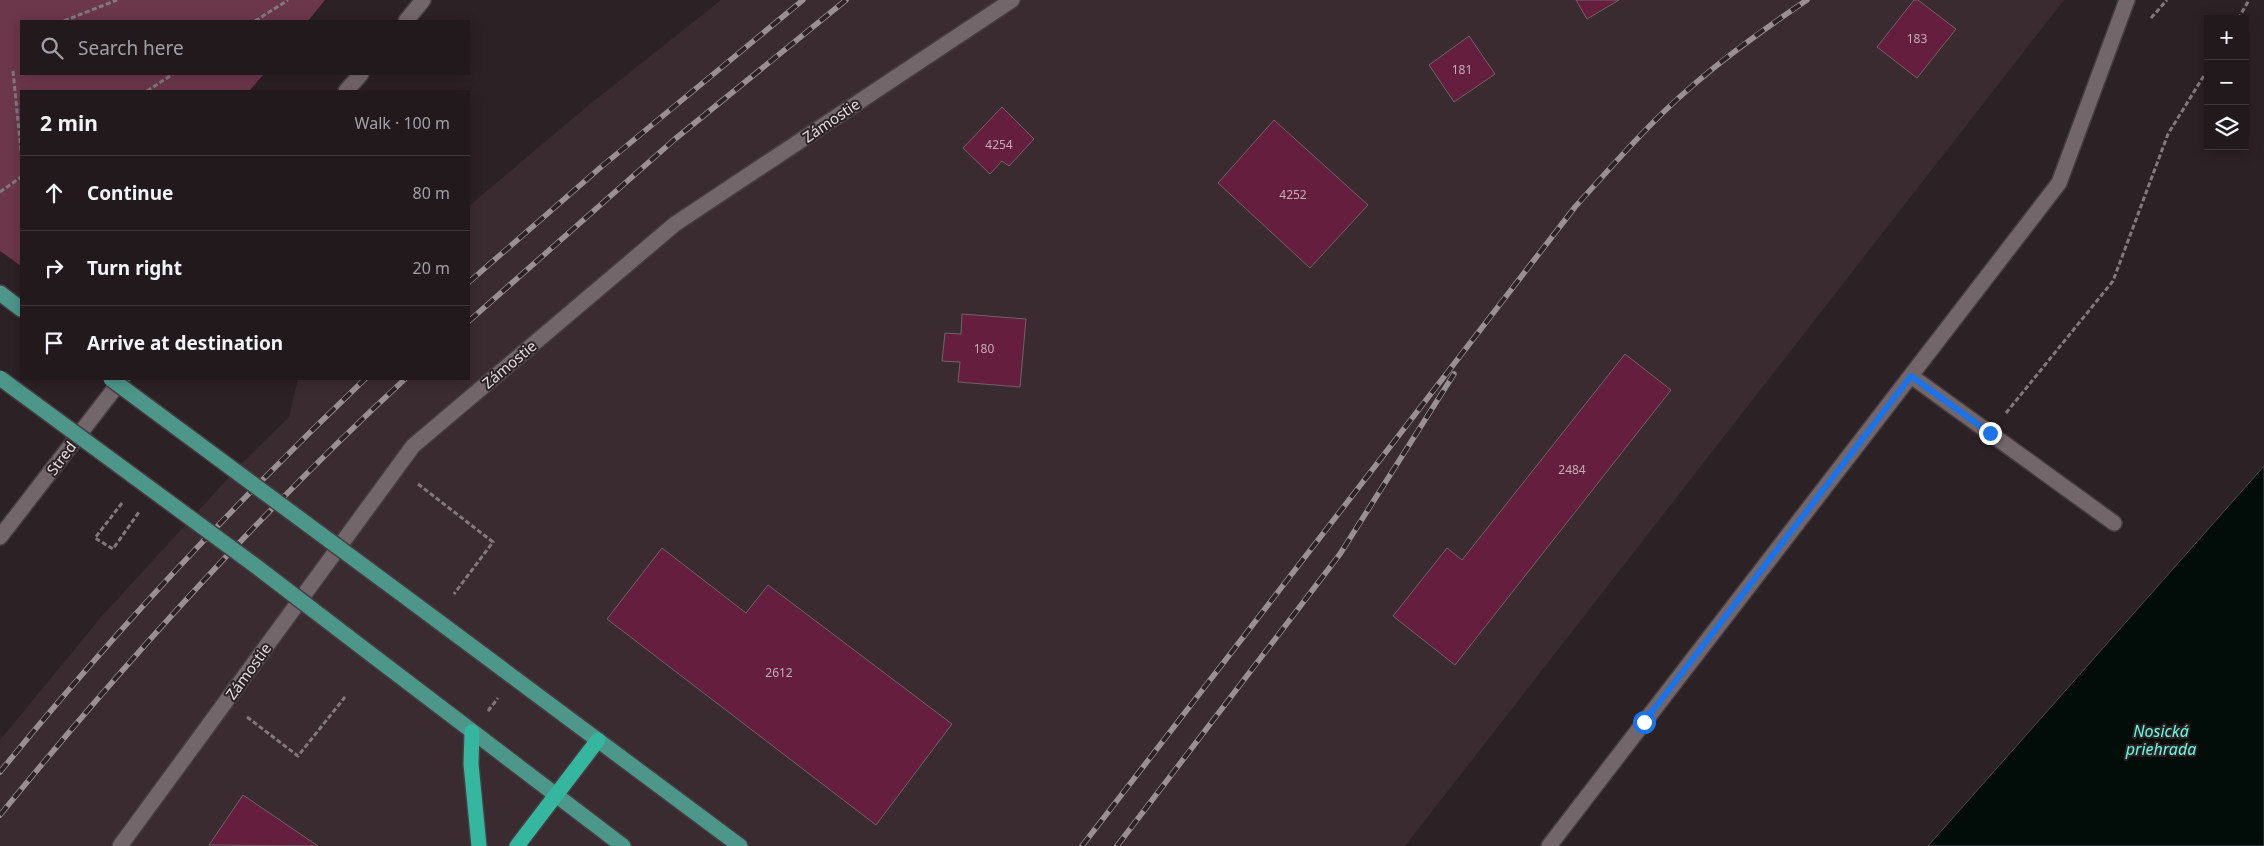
<!DOCTYPE html>
<html lang="en">
<head>
<meta charset="utf-8">
<style>
  body { margin:0; font-family:"Noto Sans",sans-serif; background:#2d2629; color:#f1f3f6 }
  .controls { position:absolute; right:15px; top:15px; display:grid; overflow:hidden; border-radius:0px; box-shadow:0 2px 12px #0003 }
  .controls button { width:45px; height:45px; display:grid; place-items:center; padding:0; border:0; border-bottom:1px solid #3e383b; background:#21191c; color:#f1f3f6; font:25px sans-serif }
  .stop { position:absolute; width:15px; height:15px; margin:-11px; border:4px solid #1a73e8; border-radius:50%; background:#fff }
  .stop.end { background:#1a73e8; border-color:#fff; box-shadow:0 1px 5px #0008 }
  .list { margin:0; padding:0; list-style:none }
  h2 { display:flex; justify-content:space-between; align-items:center; height:65px; margin:0; padding:0 20px; font-size:21px }
  h2 small { font-size:16px; font-weight:400; color:#a2a0a3 }
  .list li { display:grid; grid-template-columns:32px 1fr auto; gap:15px; align-items:center; box-sizing:border-box; height:75px; padding:0 20px; border-top:1px solid #3e383b }
  .list b { display:block; font-size:19px; white-space:nowrap }
  .list em { font-size:16px; font-style:normal; color:#a2a0a3 }
  .icon { flex:none; width:28px; height:28px; fill:none; stroke:currentColor; stroke-width:2; stroke-linecap:round; stroke-linejoin:round }
  .map { position:relative; flex:none; width:2264px; height:846px; overflow:hidden }
  .search { position:absolute; background:#21191c; box-shadow:0 2px 12px #0003; left:20px; top:20px; width:450px; height:55px; display:flex; align-items:center; gap:12px; box-sizing:border-box; padding:0 18px; border-radius:0px; color:#a2a0a3; font-size:19px }
  .panel { position:absolute; background:#21191c; box-shadow:0 2px 12px #0003; left:20px; top:90px; width:450px; height:290px; border-radius:0px }
  .map>svg:first-child { display:block }
  .built { fill:#3a2b30 }
  .green { fill:#6c374b }
  .water { fill:#020d0a; stroke:#464b4a }
  .building { fill:#661e3e; stroke:#6f6367 }
  .lines { fill:none; stroke-linecap:round; stroke-linejoin:round }
  .minor-casing { stroke:#463d40; stroke-width:18 }
  .major-casing { stroke:#463d40; stroke-width:18 }
  .highway-casing { stroke:#463d40; stroke-width:18 }
  .path { stroke:#82797c; stroke-width:3; stroke-dasharray:5 2.5; stroke-linecap:butt }
  .minor { stroke:#73666a; stroke-width:15 }
  .major { stroke:#4d968a; stroke-width:15 }
  .highway { stroke:#34b69f; stroke-width:15 }
  .rail-casing { stroke:#9a9093; stroke-width:5.5 }
  .rail { stroke:#2c2125; stroke-width:4; stroke-dasharray:11; stroke-linecap:butt }
  .major-bridge-casing { stroke:#463d40; stroke-width:18; stroke-linecap:butt }
  .major-bridge { stroke:#4d968a; stroke-width:15 }
  .route { stroke:#1a73e8; stroke-width:6 }
  .labels { text-anchor:middle; dominant-baseline:central; stroke-width:4; stroke-linejoin:round; paint-order:stroke }
  .number-label { font-size:12px; fill:#c5adb7 }
  .street-label { font-size:15px; fill:#e5dddf; stroke:#2c2125 }
  .water-label { font-size:16px; font-style:italic; fill:#63fee0; stroke:#2c2125 }
</style>
</head>
<body>
<div class="map">
<svg width="2264" height="846" viewBox="0 0 2264 846">
  <rect width="100%" height="100%" fill="#2c2125"/>
  <path class="built" d="M 721,0 L 2064,0 L 1405,846 L 0,846 L 0,740 L 102,616 L 243,462 L 289,417 L 298,379 L 469,379 L 469,206 L 590,104 Z"/>
  <path class="green" d="M 0,0 L 325,0 L 308,21 L 21,21 L 21,74 L 264,74 L 249,91 L 21,91 L 21,266 L 0,251 Z"/>
  <path class="water" d="M 2264,466 L 2264,846 L 1928,846 Z"/>
  <path class="building" d="M 1576,0 L 1619,0 L 1587,19 Z
    M 1914,0 L 1918,0 L 1956,29 L 1917,78 L 1877,47 Z
    M 1469,36 L 1495,74 L 1454,102 L 1429,65 Z
    M 1002,107 L 1034,139 L 1009,166 L 1002,161 L 990,174 L 963,148 Z
    M 1274,120 L 1368,205 L 1310,268 L 1218,183 Z
    M 962,314 L 1026,319 L 1020,387 L 958,382 L 960,362 L 942,361 L 945,333 L 961,334 Z
    M 1625,354 L 1671,390 L 1455,665 L 1393,616 L 1447,548 L 1462,560 Z
    M 662,548 L 746,613 L 768,585 L 952,724 L 876,825 L 607,619 Z
    M 243,795 L 318,846 L 209,845 Z"/>
  <g class="lines">
    <g class="minor-casing">
      <path id="minor" d="M 406,21 L 423,0
        M 346,91 L 361,74
        M 1911,376 L 2114,523
        M 0,537 L 122,379
        M 120,846 L 413,446 L 675,224 L 1012,0
        M 1549,846 L 2059,183 L 2127,0"/>
    </g>
    <g class="major-casing">
      <path id="major" d="M 0,293 L 21,309
        M 411,601 L 740,846
        M 372,655 L 623,846"/>
    </g>
    <g class="highway-casing">
      <path id="highway" d="M 472,732 L 471,764 L 479,846
        M 517,846 L 598,740"/>
    </g>
    <path class="path" d="M 2151,18 L 2167,0
      M 2238,19 L 2249,0
      M 64,21 L 117,0
      M 255,21 L 288,0
      M 20,39 L 21,39
      M 13,71 L 21,151
      M 147,91 L 173,74
      M 0,192 L 21,177
      M 2006,413 L 2113,281 L 2168,134 L 2208,69
      M 418,484 L 493,542 L 454,594
      M 122,503 L 95,538 L 113,549 L 139,512
      M 488,711 L 498,698
      M 247,717 L 298,756 L 345,697"/>
    <use href="#minor" class="minor"/>
    <use href="#major" class="major"/>
    <use href="#highway" class="highway"/>
    <g class="rail-casing">
      <path id="rail" d="M 469,282 L 601,167 L 803,0
        M 469,321 L 675,139 L 846,0
        M 0,772 C 113,633 235,503 365,379
        M 0,815 C 126,661 259,514 405,379
        M 1082,846 L 1575,207 C 1612,166 1649,123 1691,87 C 1727,55 1767,27 1807,0
        M 1117,846 L 1340,554 L 1454,374"/>
    </g>
    <use href="#rail" class="rail"/>
    <g class="major-bridge-casing">
      <path id="major-bridge" d="M 0,378 L 257,567 L 372,655
        M 111,379 L 411,601"/>
    </g>
    <use href="#major-bridge" class="major-bridge"/>
  </g>
  <g class="lines">
    <path class="route" d="M 1644,722 L 1911,376 L 1990,433"/>
  </g>
  <g class="labels">
    <g class="number-label">
      <text x="1917" y="38">183</text>
      <text x="1462" y="69">181</text>
      <text x="999" y="144">4254</text>
      <text x="1293" y="194">4252</text>
      <text x="984" y="348">180</text>
      <text x="1572" y="469">2484</text>
      <text x="779" y="672">2612</text>
    </g>
    <g class="street-label">
      <text transform="translate(831 120) rotate(-34)">Zámostie</text>
      <text transform="translate(509 364) rotate(-40)">Zámostie</text>
      <text transform="translate(61 458) rotate(-53)">Stred</text>
      <text transform="translate(248 671) rotate(-54)">Zámostie</text>
    </g>
    <g class="water-label">
      <text x="2161" y="731">Nosická<tspan x="2161" dy="18">priehrada</tspan></text>
    </g>
  </g>
</svg>
<div class="controls">
<button>+</button>
<button>−</button>
<button><svg class="icon" aria-label="layers" viewBox="0 0 24 24"><path d="M12 4l9 5-9 5-9-5zM3 14l9 5 9-5"/></svg></button>
</div>
<div class="stop" style="left:1644px;top:722px"></div>
<div class="stop end" style="left:1990px;top:433px"></div>
<div class="search"><svg class="icon" aria-label="search" viewBox="0 0 24 24"><circle cx="10" cy="10" r="6"/><path d="M15 15l6 6"/></svg>Search here</div>
<section class="panel">
<h2>2 min<small>Walk · 100 m</small></h2>
<ul class="list">
<li><svg class="icon" aria-label="ahead" viewBox="0 0 24 24"><path d="M12 20V5M6 11l6-6 6 6"/></svg><div><b>Continue</b></div><em>80 m</em></li>
<li><svg class="icon" aria-label="right" viewBox="0 0 24 24"><path d="M7 20v-9h11M14 6l5 5-5 5"/></svg><div><b>Turn right</b></div><em>20 m</em></li>
<li><svg class="icon" aria-label="arrive" viewBox="0 0 24 24"><path d="M6 21V4h12l-3 4 3 4H6"/></svg><div><b>Arrive at destination</b></div></li>
</ul>
</section>
</div>
</body>
</html>
